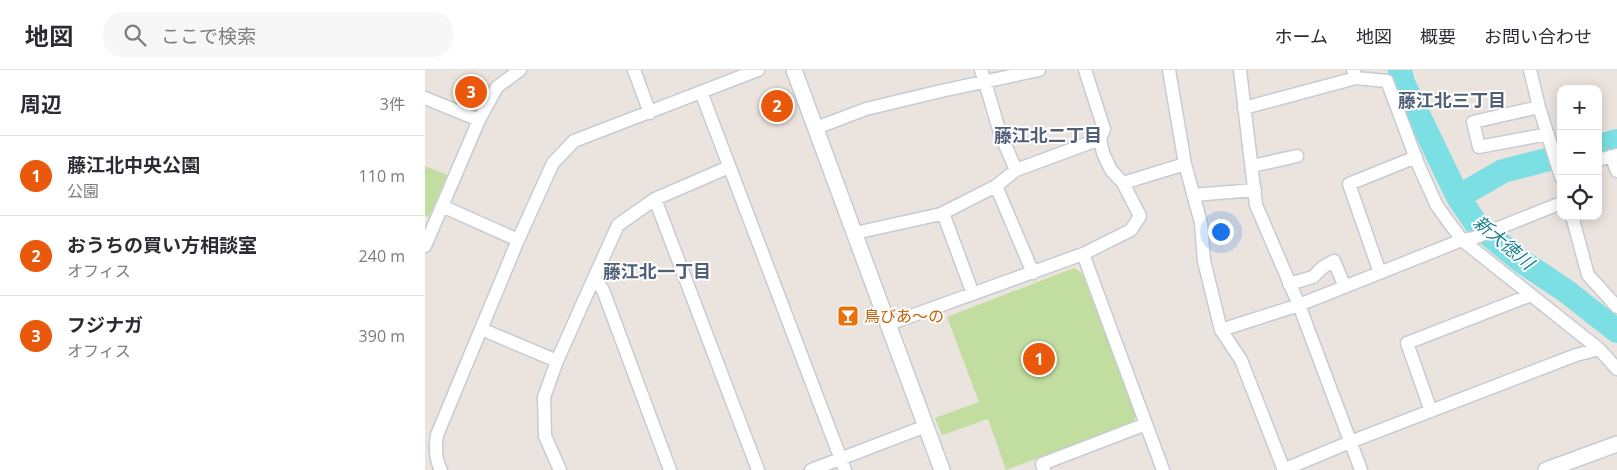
<!DOCTYPE html>
<html lang="ja">
<head>
<meta charset="utf-8">
<style>
  body { margin:0; font-family:"Open Sans","Noto Sans JP",sans-serif; background:#f7f7f7; color:#2b2b33 }
  .controls { position:absolute; right:15px; top:15px; display:grid; overflow:hidden; border-radius:10px; box-shadow:0 2px 12px #0003 }
  .controls button { width:45px; height:45px; display:grid; place-items:center; padding:0; border:0; border-bottom:1px solid #e1e1e2; background:#fff; color:#2b2b33; font:25px sans-serif }
  .you { position:absolute; left:795px; top:161px; width:18px; height:18px; margin:-12px; border:4px solid #fff; border-radius:50%; background:#1a73e8; box-shadow:0 0 0 8px #1a73e833 }
  .badge { display:grid; place-items:center; width:32px; height:32px; border-radius:50%; background:#ea580c; color:#fff; font-size:16px; font-weight:700 }
  .pin { position:absolute; translate:-50% -50%; border:2px solid #fff; box-shadow:0 1px 5px #0006 }
  .list { margin:0; padding:0; list-style:none }
  h2 { display:flex; justify-content:space-between; align-items:center; height:65px; margin:0; padding:0 20px; font-size:21px }
  h2 small { font-size:16px; font-weight:400; color:#7c7c81 }
  .list li { display:grid; grid-template-columns:32px 1fr auto; gap:15px; align-items:center; box-sizing:border-box; height:80px; padding:0 20px; border-top:1px solid #e1e1e2 }
  .list b { display:block; font-size:19px; white-space:nowrap }
  .list p { margin:0; font-size:16px; white-space:nowrap; color:#7c7c81 }
  .list em { font-size:16px; font-style:normal; color:#7c7c81 }
  .icon { flex:none; width:28px; height:28px; fill:none; stroke:currentColor; stroke-width:2; stroke-linecap:round; stroke-linejoin:round }
  .map { position:relative; flex:none; width:1192px; height:400px; overflow:hidden }
  header { display:flex; align-items:center; gap:30px; box-sizing:border-box; height:70px; padding:0 25px; background:#fff; border-bottom:1px solid #e1e1e2 }
  header strong { font-size:24px }
  nav { display:flex; gap:28px; margin-inline-start:auto; font-size:18px }
  .search { width:350px; height:45px; background:#f7f7f7; display:flex; align-items:center; gap:12px; box-sizing:border-box; padding:0 18px; border-radius:20px; color:#7c7c81; font-size:19px }
  main { display:flex }
  aside { flex:1; background:#fff }
  .map>svg:first-child { display:block }
  .green { fill:#c2dda0 }
  .lines { fill:none; stroke-linecap:round; stroke-linejoin:round }
  .river { stroke:#7bdfe4; stroke-width:24 }
  .minor-casing { stroke:#c6ccd3; stroke-width:15 }
  .tertiary-casing { stroke:#c6ccd3; stroke-width:18 }
  .minor { stroke:#fff; stroke-width:12 }
  .tertiary { stroke:#fff; stroke-width:15 }
  .labels { text-anchor:middle; dominant-baseline:central; stroke-width:4; stroke-linejoin:round; paint-order:stroke }
  .food-label { font-size:16px; fill:#c56008; stroke:#fff; text-anchor:start }
  .neighbourhood-label { font-size:18px; font-weight:bold; fill:#4f5f78; stroke:#fff }
  .water-label { font-size:18px; font-style:italic; fill:#1a8190; stroke:#fff }
</style>
</head>
<body>
<header>
<strong>地図</strong>
<div class="search"><svg class="icon" aria-label="search" viewBox="0 0 24 24"><circle cx="10" cy="10" r="6"/><path d="M15 15l6 6"/></svg>ここで検索</div>
<nav><a>ホーム</a><a>地図</a><a>概要</a><a>お問い合わせ</a></nav>
</header>
<main>
<aside>
<h2>周辺<small>3件</small></h2>
<ul class="list">
<li><span class="badge">1</span><div><b>藤江北中央公園</b><p>公園</p></div><em>110 m</em></li>
<li><span class="badge">2</span><div><b>おうちの買い方相談室</b><p>オフィス</p></div><em>240 m</em></li>
<li><span class="badge">3</span><div><b>フジナガ</b><p>オフィス</p></div><em>390 m</em></li>
</ul>
</aside>
<div class="map">
<svg width="1192" height="400" viewBox="0 0 1192 400">
  <rect width="100%" height="100%" fill="#ebe3de"/>
  <path class="green" d="M 0,96 L 22,105 L 4,147 L 0,145 Z
    M 649,198 L 657,203 L 711,345 L 709,353 L 581,400 L 563,349 L 517,365 L 510,348 L 554,332 L 522,247 Z"/>
  <g class="lines">
    <path class="river" d="M 975,0 L 978,13 L 1033,127 L 1052,155 L 1096,191 L 1141,221 L 1192,261
      M 1173,76 L 1192,71
      M 1033,127 L 1078,101 L 1136,86"/>
    <g class="minor-casing">
      <path id="minor" d="M 209,0 L 225,43
        M 556,0 L 560,12 L 575,63 L 591,100
        M 744,0 L 760,94 L 776,153 L 779,191 L 796,260
        M 815,0 L 831,135 L 874,235 L 936,400
        M 1105,0 L 1114,37 L 1136,107
        M 276,22 L 420,400
        M 0,28 L 54,50
        M 1114,37 L 1048,52 L 1054,77 L 1123,64
        M 819,38 L 931,8
        M 391,58 L 441,39 L 516,21 L 614,0
        M 1186,86 L 1192,101
        M 1173,90 L 1192,85
        M 827,96 L 872,86
        M 698,113 L 760,94
        M 571,116 L 608,203
        M 768,125 L 830,120
        M 230,129 L 333,400
        M 1136,133 L 1049,168 L 1037,170 L 1174,279
        M 17,136 L 93,170
        M 518,143 L 548,224
        M 1147,146 L 1163,205 L 1192,237
        M 430,163 L 516,144 L 571,116 L 591,100 L 675,69 L 679,59 L 660,0
        M 0,176 L 54,50 L 72,17 L 95,0
        M 658,184 L 738,400
        M 955,203 L 924,114 L 991,87
        M 169,208 L 178,220 L 245,400
        M 864,214 L 888,207 L 898,197 L 909,191 L 920,217
        M 464,254 L 658,184 L 706,160 L 715,146 L 698,113 L 686,100 L 678,83 L 675,69
        M 56,259 L 132,291
        M 1006,341 L 982,273 L 1106,225
        M 16,400 C 10,389 10,377 12,365 L 93,170 L 128,93 L 149,71 L 333,0
        M 135,400 L 120,366 L 119,327 L 132,291 L 169,208 L 193,155 L 230,129 L 304,97
        M 386,400 L 501,356
        M 619,400 L 617,394 L 721,354
        M 858,400 L 925,372 L 1151,285 L 1174,279 L 1192,299
        M 859,400 L 816,290 L 796,260 L 874,235 L 1037,170 L 1012,136 L 993,94 L 962,11 L 931,8 L 928,0"/>
    </g>
    <g class="tertiary-casing">
      <path id="tertiary" d="M 369,0 L 517,400
        M 1121,400 L 1192,374"/>
    </g>
    <use href="#minor" class="minor"/>
    <use href="#tertiary" class="tertiary"/>
  </g>
  <defs>
    <g id="bar-square" transform="scale(1.125)"><rect x="-9" y="-9" width="18" height="18" rx="4" fill="#e8710a" stroke="#fff"/><path d="M-6-5H6L.8 .8V4.5H3.5V6h-7V4.5H-.8V.8Z" fill="#fff"/></g>
  </defs>
  <g fill-rule="evenodd">
    <use href="#bar-square" x="423" y="246"/>
  </g>
  <g class="labels">
    <g class="food-label">
      <text x="439" y="246">鳥びあ〜の</text>
    </g>
    <g class="neighbourhood-label">
      <text x="1027" y="30">藤江北三丁目</text>
      <text x="623" y="65">藤江北二丁目</text>
      <text x="232" y="201">藤江北一丁目</text>
    </g>
    <g class="water-label">
      <text transform="translate(1079 172) rotate(40)">新大徳川</text>
    </g>
  </g>
</svg>
<div class="controls">
<button>+</button>
<button>−</button>
<button><svg class="icon" aria-label="locate" viewBox="0 0 24 24"><circle cx="12" cy="12" r="6"/><path d="M12 2v4M12 18v4M2 12h4M18 12h4"/></svg></button>
</div>
<div class="you"></div>
<div class="pin badge" style="left:614px;top:289px">1</div>
<div class="pin badge" style="left:352px;top:36px">2</div>
<div class="pin badge" style="left:46px;top:22px">3</div>
</div>
</main>
</body>
</html>
